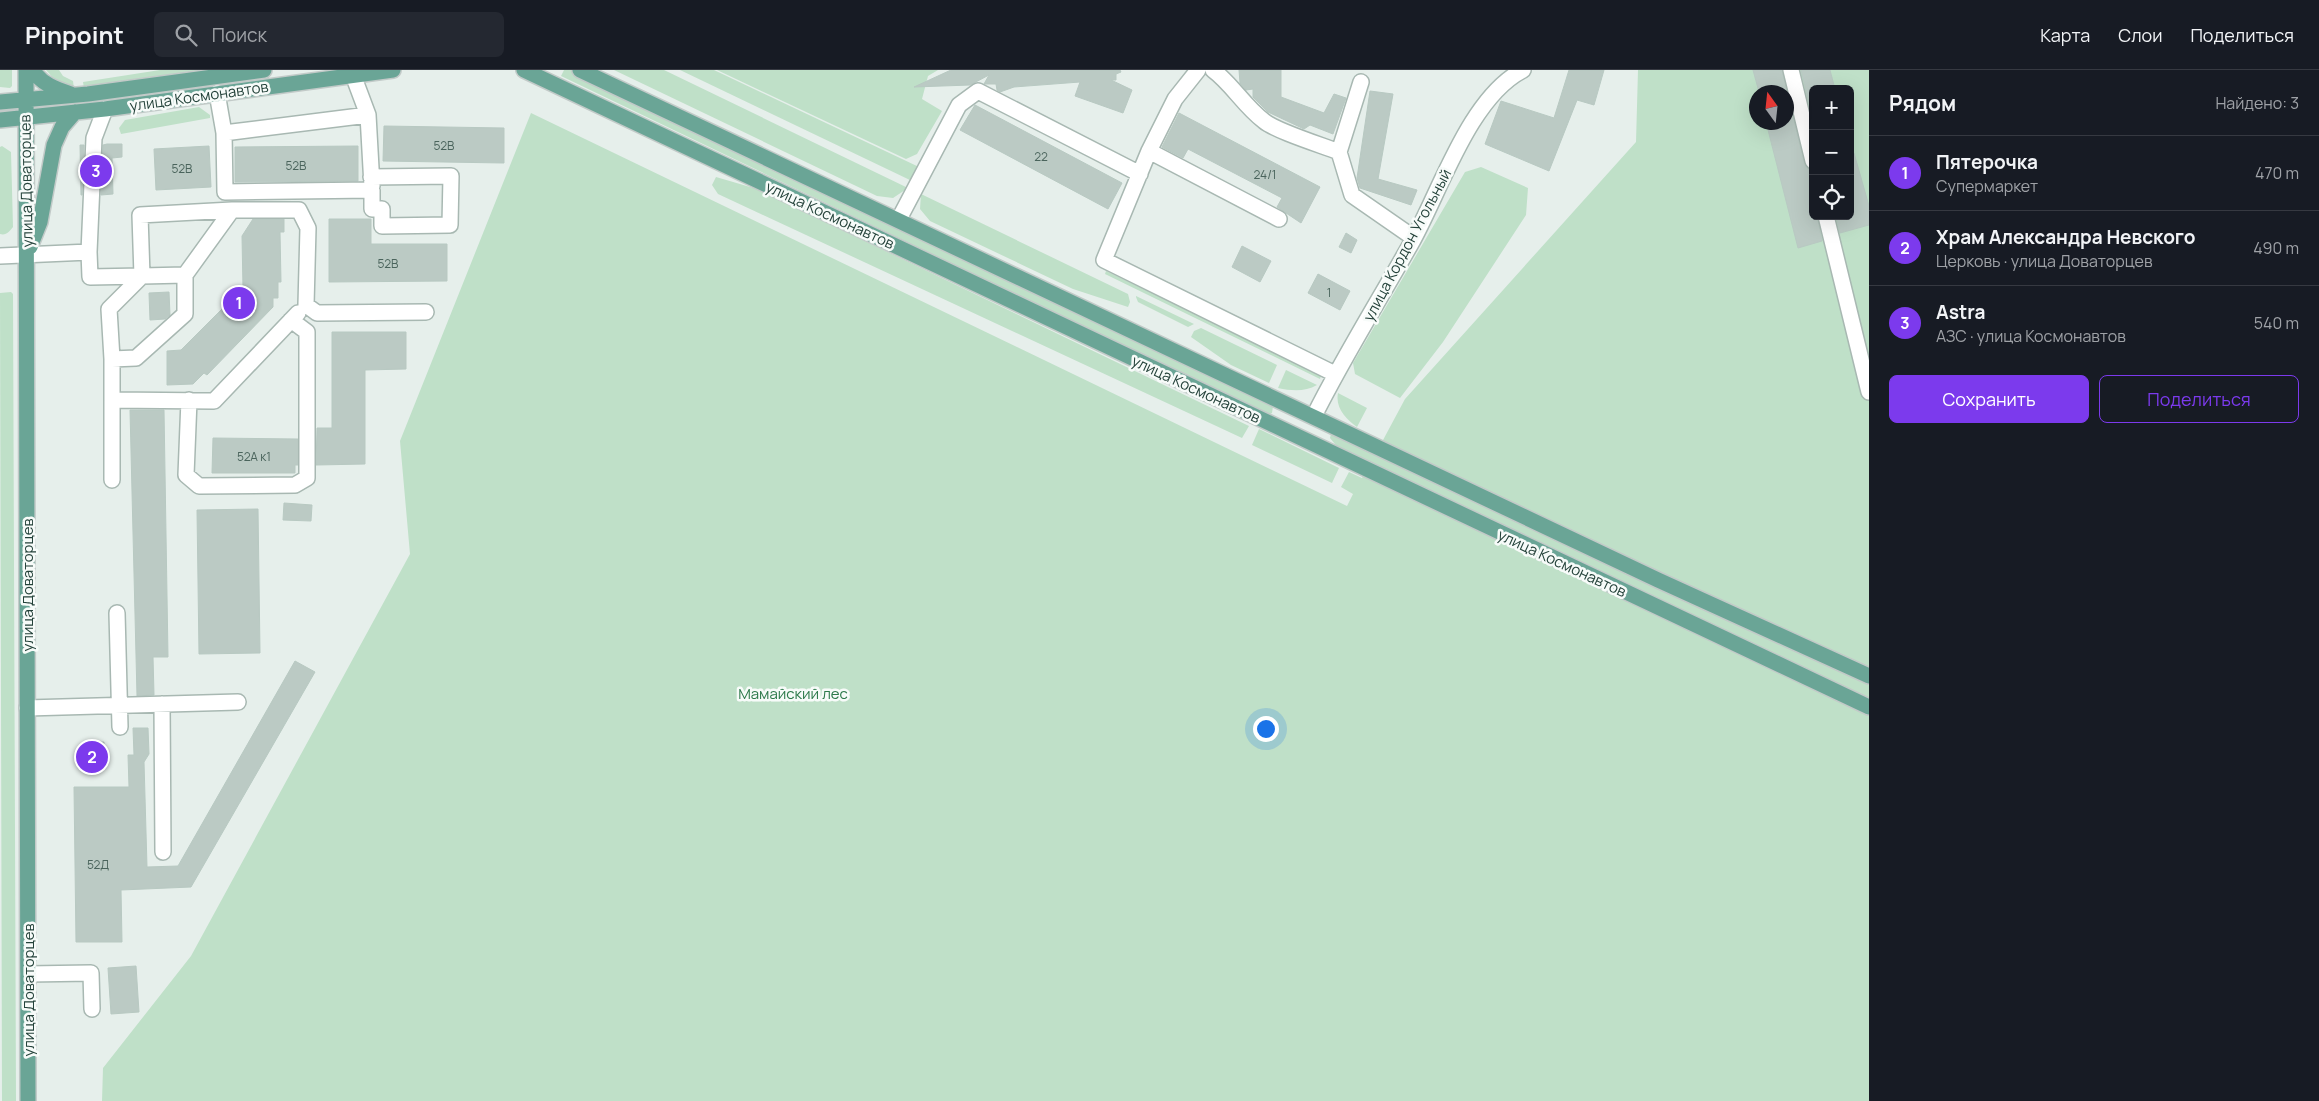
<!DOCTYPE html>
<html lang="ru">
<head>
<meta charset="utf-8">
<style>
  body { margin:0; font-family:Manrope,sans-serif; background:#242831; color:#f1f3f6 }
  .controls { position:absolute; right:15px; top:15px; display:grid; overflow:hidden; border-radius:8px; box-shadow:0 5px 20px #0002 }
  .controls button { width:45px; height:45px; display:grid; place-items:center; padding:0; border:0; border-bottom:1px solid #363941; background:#171b24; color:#f1f3f6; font:25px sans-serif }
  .compass { position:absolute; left:1749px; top:15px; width:45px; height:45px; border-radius:50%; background:#171b24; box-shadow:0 5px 20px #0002; rotate:345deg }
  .you { position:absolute; left:1265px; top:658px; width:18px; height:18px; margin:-12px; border:4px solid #fff; border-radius:50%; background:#1a73e8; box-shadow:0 0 0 8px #1a73e833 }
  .badge { display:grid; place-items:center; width:32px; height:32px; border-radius:50%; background:#7c3aed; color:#fff; font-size:16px; font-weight:700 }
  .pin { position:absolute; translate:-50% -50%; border:2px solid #fff; box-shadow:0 1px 5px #0006 }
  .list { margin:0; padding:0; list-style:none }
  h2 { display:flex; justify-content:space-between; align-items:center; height:65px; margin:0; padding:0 20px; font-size:21px }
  h2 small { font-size:16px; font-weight:400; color:#9ea1a6 }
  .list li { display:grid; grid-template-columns:32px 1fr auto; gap:15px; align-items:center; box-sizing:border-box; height:75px; padding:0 20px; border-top:1px solid #363941 }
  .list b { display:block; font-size:19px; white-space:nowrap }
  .list p { margin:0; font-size:16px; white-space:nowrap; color:#9ea1a6 }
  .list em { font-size:16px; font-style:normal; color:#9ea1a6 }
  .actions { display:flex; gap:10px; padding:15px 20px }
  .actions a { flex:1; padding:11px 0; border:1px solid #7c3aed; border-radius:8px; text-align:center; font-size:18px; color:#7c3aed }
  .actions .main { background:#7c3aed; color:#fff }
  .icon { flex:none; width:28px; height:28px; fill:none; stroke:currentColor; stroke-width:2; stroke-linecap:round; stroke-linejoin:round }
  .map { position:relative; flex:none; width:1869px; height:1031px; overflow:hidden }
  header { display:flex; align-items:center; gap:30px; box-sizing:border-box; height:70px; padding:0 25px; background:#171b24; border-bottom:1px solid #363941 }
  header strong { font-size:24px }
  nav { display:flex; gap:28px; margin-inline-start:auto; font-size:18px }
  .search { width:350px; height:45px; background:#242831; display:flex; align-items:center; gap:12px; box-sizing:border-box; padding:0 18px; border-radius:8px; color:#9ea1a6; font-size:19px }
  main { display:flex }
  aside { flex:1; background:#171b24 }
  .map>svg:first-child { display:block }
  .green { fill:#bfe0c8; fill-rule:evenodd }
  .building { fill:#bbcac4; stroke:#b8c9c2 }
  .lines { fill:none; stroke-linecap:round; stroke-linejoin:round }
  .minor-casing { stroke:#a8b8b2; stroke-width:18 }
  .major-casing { stroke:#c2cac8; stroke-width:18 }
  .minor { stroke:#fff; stroke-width:15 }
  .major { stroke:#6aa596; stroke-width:15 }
  .labels { text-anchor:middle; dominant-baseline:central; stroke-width:5; stroke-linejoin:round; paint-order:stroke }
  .number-label { font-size:12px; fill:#4a645c }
  .street-label { font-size:15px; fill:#24423a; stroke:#f7fbf9 }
  .park-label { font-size:15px; fill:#2d7a4b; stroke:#f7fbf9 }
</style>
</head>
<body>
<header>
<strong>Pinpoint</strong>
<div class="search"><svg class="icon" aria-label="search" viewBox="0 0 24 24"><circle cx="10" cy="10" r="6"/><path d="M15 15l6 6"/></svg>Поиск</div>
<nav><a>Карта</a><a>Слои</a><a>Поделиться</a></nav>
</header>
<main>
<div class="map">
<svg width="1869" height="1031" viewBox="0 0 1869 1031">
  <rect width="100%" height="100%" fill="#e6efeb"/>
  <path class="green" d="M 0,0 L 12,0 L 12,16 L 10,18 L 0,17 Z
    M 46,0 L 59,0 L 63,6 L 73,11 L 74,19 L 55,10 Z
    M 160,0 L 206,0 L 84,18 L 83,12 Z
    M 564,0 L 571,0 L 1273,336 L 1272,343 L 1268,345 L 561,6 Z
    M 614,0 L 664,0 L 908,118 L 893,128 L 877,126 Z
    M 680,0 L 714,0 L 919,97 L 912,111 Z
    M 717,0 L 938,0 L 928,6 L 922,29 L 942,41 L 917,84 L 906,89 Z
    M 1638,0 L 1869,0 L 1869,1031 L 102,1031 L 103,998 L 191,886 L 410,484 L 400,371 L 531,43 L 1347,436 L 1353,424 L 1341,417 L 1349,402 L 1362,408 L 1370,394 L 1339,379 L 1330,368 L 1331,364 L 1375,385 L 1405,329 L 1636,72 ZM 1813,19 L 1850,19 L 1850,146 L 1813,146 ZM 1756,22 L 1786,22 L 1786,52 L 1756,52 Z
    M 199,37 L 210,45 L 210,48 L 121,64 L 119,58 L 125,50 Z
    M 2,76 L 11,82 L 13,157 C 10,161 6,166 0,164 L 0,77 Z
    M 1481,97 L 1528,118 L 1526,145 L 1443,272 L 1400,328 L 1355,304 L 1353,293 L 1465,102 Z
    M 716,107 L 757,119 L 1249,356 L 1242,368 L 718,124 L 712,115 Z
    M 921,124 L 1128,224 L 1130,232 L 1128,237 L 1073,219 L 930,151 L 920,139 Z
    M 1106,201 L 1319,303 L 1321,306 L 1320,309 L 1105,204 Z
    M 11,222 L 13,224 L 16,1031 L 2,1031 L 0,223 Z
    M 1136,227 L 1136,226 L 1194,254 L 1188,257 L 1138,232 Z
    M 1201,258 L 1277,295 L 1269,313 L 1231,295 L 1191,267 L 1194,261 Z
    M 1286,300 L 1317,315 C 1305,322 1292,321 1278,318 Z
    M 1338,323 L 1367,338 L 1357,357 C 1346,349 1335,338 1338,323 Z
    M 1259,359 L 1339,398 L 1332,413 L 1252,375 Z"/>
  <path class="building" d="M 951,0 L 1120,0 L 1121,2 L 1116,4 L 1116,10 L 1111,10 L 1132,20 L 1123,43 L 1075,26 L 1080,12 L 1014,17 L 1000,22 L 997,20 L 996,14 L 984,14 L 989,5 L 970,15 L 914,17 Z
    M 1239,0 L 1281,0 L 1281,27 L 1324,43 L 1334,24 L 1346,28 L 1333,64 L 1310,55 L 1304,59 L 1268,42 L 1253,27 L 1253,19 L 1246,20 L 1240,13 Z
    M 1569,0 L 1604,0 L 1594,35 L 1577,30 L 1549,101 L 1485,74 L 1501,31 L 1554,48 Z
    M 1753,0 L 1782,0 L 1804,93 L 1807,98 L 1813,100 L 1813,146 L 1817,146 L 1822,171 L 1798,178 L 1766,52 L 1786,52 L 1786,22 L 1759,22 Z
    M 1801,0 L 1830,0 L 1835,19 L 1813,19 L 1813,50 Z
    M 1370,21 L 1393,24 L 1378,109 L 1417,120 L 1411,135 L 1360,118 L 1357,108 Z
    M 975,35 L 1122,113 L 1108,139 L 960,60 Z
    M 1179,43 L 1320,117 L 1301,153 L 1277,137 L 1282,128 L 1188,79 L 1183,88 L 1162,77 Z
    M 384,56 L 504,58 L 504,93 L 383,91 Z
    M 107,74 L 122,74 L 122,87 L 112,88 L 113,124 L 101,125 L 103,75 Z
    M 80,75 L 84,75 L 82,125 L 81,125 Z
    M 209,76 L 211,117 L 156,120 L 154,79 Z
    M 358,76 L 358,111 L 235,112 L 235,77 Z
    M 1854,83 L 1869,136 L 1869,155 L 1840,163 L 1836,146 L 1850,146 L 1850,84 Z
    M 253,149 L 284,149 L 284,162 L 280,162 L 281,212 L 278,212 L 278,228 L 273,228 L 273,237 L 207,305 L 204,303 L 193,314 L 167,315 L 167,281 L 181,280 L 243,218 L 242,166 Z
    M 329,149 L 371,149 L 371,174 L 447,174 L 447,211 L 329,212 Z
    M 1346,163 L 1357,170 L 1351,183 L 1339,177 Z
    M 1242,176 L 1271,191 L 1260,212 L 1232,197 Z
    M 1318,204 L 1350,221 L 1340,240 L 1308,223 Z
    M 169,222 L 170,245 L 165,249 L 150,250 L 149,223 Z
    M 332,262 L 406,262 L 406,299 L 365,300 L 365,394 L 316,395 L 317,358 L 332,358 Z
    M 130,340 L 164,340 L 168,587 L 153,587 L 154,625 L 137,626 Z
    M 213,368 L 298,369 L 298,395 L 295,395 L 295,403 L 212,403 Z
    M 284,433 L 312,435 L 311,451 L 283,450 Z
    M 258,439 L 260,583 L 199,584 L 197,440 Z
    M 295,591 L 315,602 L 191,817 L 121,820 L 122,872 L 76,872 L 74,717 L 129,717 L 128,685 L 134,685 L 133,658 L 148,658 L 149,684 L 144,692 L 147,797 L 178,796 Z
    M 88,672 L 104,672 L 104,692 L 87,692 Z
    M 136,896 L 139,942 L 111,944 L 108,898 Z"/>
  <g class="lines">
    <g class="minor-casing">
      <path id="minor" d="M 1213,0 C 1232,14 1244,36 1264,51 C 1276,61 1321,75 1339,82
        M 1791,0 L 1813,91
        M 353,5 L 368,45 L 372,116
        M 1361,12 L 1339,82 L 1352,125 L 1414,168
        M 217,23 L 224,63 L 368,45
        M 224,63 L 225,122 L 372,120 L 372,139 L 382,139 L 382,156 L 450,155 L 451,106 L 371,107
        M 1149,81 L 1175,29 L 1198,0
        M 1826,146 L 1869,322
        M 899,149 L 959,35 L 978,21 L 1140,104
        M 1279,149 L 1149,81 L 1104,190 L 1335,304
        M 89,182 L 90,207 L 142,206 L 140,145 L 232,140
        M 0,186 L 89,182 L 94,68 L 105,39
        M 185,205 L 232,140 L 299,140 L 308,158 L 306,235 L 317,243 L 426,242
        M 112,289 L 109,239 L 142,206 L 185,205 L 185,244 L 136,288 L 112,289 L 112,410
        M 112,330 L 214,331 L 298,243
        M 189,330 L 186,405 L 199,416 L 295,415 L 307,408 L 307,262 L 291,250
        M 1314,346 C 1344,286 1380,229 1413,170 C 1441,119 1470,27 1523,0
        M 117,543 L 120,657
        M 162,634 L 163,782
        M 27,638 L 238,632
        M 28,904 L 91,903 L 92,939"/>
    </g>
    <g class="major-casing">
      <path id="major" d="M 26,0 L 28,1031
        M 33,0 C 41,14 56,19 71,24
        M 524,0 L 1869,637
        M 580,0 L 1658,510 L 1869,606
        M 0,32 L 88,24 L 264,0
        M 0,50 L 105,39 L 393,0
        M 30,177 L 40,152 L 54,75 L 62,57 L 75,42"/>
    </g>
    <use href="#minor" class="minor"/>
    <use href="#major" class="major"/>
  </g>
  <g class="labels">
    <g class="number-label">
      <text x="444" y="75">52В</text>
      <text x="1041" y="86">22</text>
      <text x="296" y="95">52В</text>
      <text x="182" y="98">52В</text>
      <text x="1265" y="104">24/1</text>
      <text x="388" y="193">52В</text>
      <text x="1329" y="222">1</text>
      <text x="254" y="386">52А к1</text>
      <text x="98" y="794">52Д</text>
    </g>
    <g class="street-label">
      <text transform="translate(199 26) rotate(-8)">улица Космонавтов</text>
      <text transform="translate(26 111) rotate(-91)">улица Доваторцев</text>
      <text transform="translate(830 145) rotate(25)">улица Космонавтов</text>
      <text transform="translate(1407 175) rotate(-62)">улица Кордон Угольный</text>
      <text transform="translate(1196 319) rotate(25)">улица Космонавтов</text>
      <text transform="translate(1562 493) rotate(25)">улица Космонавтов</text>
      <text transform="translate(27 515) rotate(-90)">улица Доваторцев</text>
      <text transform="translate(28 920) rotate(-90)">улица Доваторцев</text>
    </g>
    <g class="park-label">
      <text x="793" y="623">Мамайский лес</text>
    </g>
  </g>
</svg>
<div class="controls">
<button>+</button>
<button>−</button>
<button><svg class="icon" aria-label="locate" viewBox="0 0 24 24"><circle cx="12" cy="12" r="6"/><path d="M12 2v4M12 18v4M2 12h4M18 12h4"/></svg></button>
</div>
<svg class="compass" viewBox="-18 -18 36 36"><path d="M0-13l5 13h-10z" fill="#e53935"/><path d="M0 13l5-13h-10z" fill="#9ea1a6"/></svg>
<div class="you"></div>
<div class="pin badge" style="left:239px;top:233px">1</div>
<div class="pin badge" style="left:92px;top:687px">2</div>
<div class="pin badge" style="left:96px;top:101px">3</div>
</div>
<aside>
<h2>Рядом<small>Найдено: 3</small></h2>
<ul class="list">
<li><span class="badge">1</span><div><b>Пятерочка</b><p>Супермаркет</p></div><em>470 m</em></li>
<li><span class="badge">2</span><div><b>Храм Александра Невского</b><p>Церковь · улица Доваторцев</p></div><em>490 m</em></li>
<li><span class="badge">3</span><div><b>Astra</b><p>АЗС · улица Космонавтов</p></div><em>540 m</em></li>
</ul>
<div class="actions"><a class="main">Сохранить</a><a>Поделиться</a></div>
</aside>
</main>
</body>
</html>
